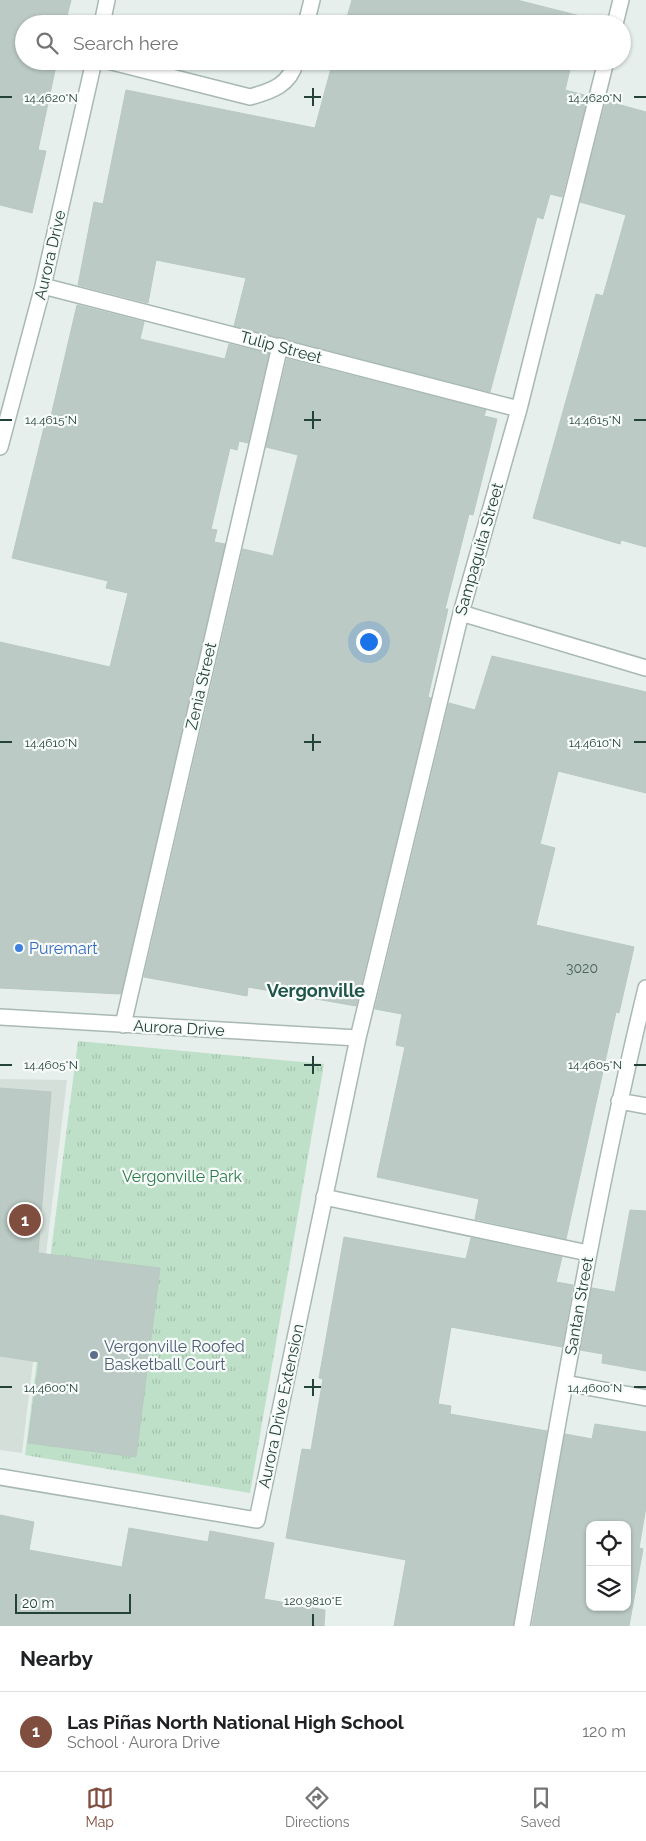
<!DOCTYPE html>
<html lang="en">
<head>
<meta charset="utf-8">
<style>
  body { margin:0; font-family:Raleway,sans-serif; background:#f2f2f2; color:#202124 }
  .controls { position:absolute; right:15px; bottom:15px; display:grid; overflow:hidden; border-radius:10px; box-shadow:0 1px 4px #0004 }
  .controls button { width:45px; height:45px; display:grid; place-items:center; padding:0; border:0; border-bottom:1px solid #e0e0e0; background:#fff; color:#202124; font:25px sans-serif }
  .scale { position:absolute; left:15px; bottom:12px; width:116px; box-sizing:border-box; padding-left:5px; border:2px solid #24423a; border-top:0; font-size:14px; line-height:18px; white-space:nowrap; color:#24423a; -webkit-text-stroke:4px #f7fbf9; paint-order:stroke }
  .you { position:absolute; left:368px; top:641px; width:18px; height:18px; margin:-12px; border:4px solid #fff; border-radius:50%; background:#1a73e8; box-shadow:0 0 0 8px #1a73e833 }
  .badge { display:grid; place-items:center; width:32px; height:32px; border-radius:50%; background:#7f4e3f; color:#fff; font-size:16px; font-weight:700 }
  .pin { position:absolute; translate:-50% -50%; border:2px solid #fff; box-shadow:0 1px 5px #0006 }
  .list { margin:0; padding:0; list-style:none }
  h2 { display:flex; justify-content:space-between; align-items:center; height:65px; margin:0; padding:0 20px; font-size:21px }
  h2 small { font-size:16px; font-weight:400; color:#757577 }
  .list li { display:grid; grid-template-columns:32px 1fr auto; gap:15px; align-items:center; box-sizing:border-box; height:80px; padding:0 20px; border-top:1px solid #e0e0e0 }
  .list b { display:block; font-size:19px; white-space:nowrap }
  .list p { margin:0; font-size:16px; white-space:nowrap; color:#757577 }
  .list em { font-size:16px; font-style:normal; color:#757577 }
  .icon { flex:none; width:28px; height:28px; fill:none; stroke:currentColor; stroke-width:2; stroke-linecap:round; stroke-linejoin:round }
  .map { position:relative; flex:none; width:646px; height:1626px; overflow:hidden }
  .search { position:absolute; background:#fff; box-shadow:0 1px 4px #0004; left:15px; right:15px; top:15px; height:55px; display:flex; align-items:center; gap:12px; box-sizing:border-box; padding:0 18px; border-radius:28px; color:#757577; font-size:19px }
  .sheet { height:145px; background:#fff }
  nav { display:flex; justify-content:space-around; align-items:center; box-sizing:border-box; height:70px; border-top:1px solid #e0e0e0; background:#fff; font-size:14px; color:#757577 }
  nav a { display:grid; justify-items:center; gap:2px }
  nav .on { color:#7f4e3f }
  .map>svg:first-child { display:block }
  .built { fill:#d4dfda }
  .grass { fill:url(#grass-tufts) }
  .building { fill:#bbcac4; stroke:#b8c9c2; fill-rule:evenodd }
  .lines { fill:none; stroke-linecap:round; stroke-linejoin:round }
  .minor-casing { stroke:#a8b8b2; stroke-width:18 }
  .minor { stroke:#fff; stroke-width:15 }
  .ticks { fill:none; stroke:#24423a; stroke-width:2 }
  .shop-dot { fill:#3f7fe0; stroke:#f7fbf9; stroke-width:2 }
  .service-dot { fill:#5c6f8a; stroke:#f7fbf9; stroke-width:2 }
  .labels { text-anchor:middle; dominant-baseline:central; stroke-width:4.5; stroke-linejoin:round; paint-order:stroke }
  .number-label { font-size:14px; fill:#4a645c }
  .street-label { font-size:16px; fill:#24423a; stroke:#f7fbf9 }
  .shop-label { font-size:16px; fill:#366cbe; stroke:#f7fbf9; text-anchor:start }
  .park-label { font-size:16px; fill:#2d7a4b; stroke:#f7fbf9 }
  .service-label { font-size:16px; fill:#4e5e75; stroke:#f7fbf9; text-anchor:start }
  .neighbourhood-label { font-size:18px; font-weight:bold; fill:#1f5548; stroke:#f7fbf9 }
  .ticks-label { font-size:12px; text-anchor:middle; fill:#24423a; stroke:#f7fbf9; stroke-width:4.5; stroke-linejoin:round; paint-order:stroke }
</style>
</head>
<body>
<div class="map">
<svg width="646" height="1626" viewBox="0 0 646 1626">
  <defs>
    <pattern id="grass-tufts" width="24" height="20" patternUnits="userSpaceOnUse" patternTransform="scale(1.25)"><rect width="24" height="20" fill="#bfe0c8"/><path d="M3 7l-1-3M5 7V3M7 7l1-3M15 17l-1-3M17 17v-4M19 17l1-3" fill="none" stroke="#a4c1ad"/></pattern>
  </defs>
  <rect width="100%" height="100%" fill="#e6efeb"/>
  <path class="built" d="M 0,1079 L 67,1080 L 22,1453 L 0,1450 Z"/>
  <path class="grass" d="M 78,1041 L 324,1064 L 250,1493 L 25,1455 Z"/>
  <path class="building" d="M 0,0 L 71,0 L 65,24 L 24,24 L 24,61 L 57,61 L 38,150 L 46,151 L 32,213 L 0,205 Z
    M 352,0 L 517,0 L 584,17 L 582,24 L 345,24 Z
    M 333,61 L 572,61 L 565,90 L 588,96 L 562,197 L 550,194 L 543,219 L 537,217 L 490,392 L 234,326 L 246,278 L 156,260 L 148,303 L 78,285 L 94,202 L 103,204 L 126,90 L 315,128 Z
    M 606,101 L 646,112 L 646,547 L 621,540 L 620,544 L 533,518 L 596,294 L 603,296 L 626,215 L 580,202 Z
    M 77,305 L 144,322 L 140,339 L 225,359 L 229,344 L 269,354 L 248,443 L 239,441 L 237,450 L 230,448 L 211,529 L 217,530 L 214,542 L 225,544 L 121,994 L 0,988 L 0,642 L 110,667 L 128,593 L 106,588 L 108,581 L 12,558 L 47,415 L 51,416 Z
    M 287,359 L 486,410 L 484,416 L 497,419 L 473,515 L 469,514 L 445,609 L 448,609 L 428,697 L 431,698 L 356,1006 L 248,987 L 247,996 L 144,977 L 243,549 L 273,556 L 298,455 L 266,447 Z
    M 492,656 L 646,692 L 646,793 L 558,771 L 540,844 L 555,848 L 536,925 L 634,947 L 619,1013 L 616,1012 L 566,1239 L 475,1219 L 479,1199 L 377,1177 L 405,1047 L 396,1045 L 402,1014 L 375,1009 L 449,703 L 475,710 Z
    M 0,1088 L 51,1092 L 38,1253 L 160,1268 L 136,1457 L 28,1443 L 39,1362 L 0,1356 Z
    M 630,1210 L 646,1211 L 646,1371 L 602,1363 L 603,1354 L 580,1350 L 592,1288 L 615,1292 Z
    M 344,1237 L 466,1259 L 471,1238 L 562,1257 L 556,1282 L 573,1285 L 562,1347 L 451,1327 L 438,1404 L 451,1406 L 450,1414 L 547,1431 L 513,1626 L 394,1626 L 406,1560 L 286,1538 L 302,1449 L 311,1450 L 323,1379 L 319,1378 Z
    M 595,1424 L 646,1432 L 646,1507 L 639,1548 L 643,1549 L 629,1626 L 532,1626 L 565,1434 L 592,1439 ZM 590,1525 L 627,1525 L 627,1607 L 590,1607 Z
    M 0,1515 L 34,1522 L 29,1550 L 122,1567 L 129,1528 L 208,1542 L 210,1531 L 274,1543 L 264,1599 L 325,1610 L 324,1626 L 0,1626 Z"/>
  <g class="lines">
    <g class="minor-casing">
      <path id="minor" d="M 102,24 L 107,0
        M 306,24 L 312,0
        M 615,24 L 621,0
        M 108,61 L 250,97 C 272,91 290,85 296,61
        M 43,286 L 519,409
        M 0,447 L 43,286 L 94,61
        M 461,613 L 646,668
        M 0,1017 L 358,1038
        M 123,1025 L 280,346
        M 619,1101 L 646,1106
        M 324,1197 L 588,1253
        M 565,1383 L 646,1398
        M 0,1477 L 257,1520 L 358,1038 L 461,613 L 519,409 L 606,61
        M 522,1626 C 560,1412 595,1198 646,988"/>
    </g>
    <use href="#minor" class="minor"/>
  </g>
  <path class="ticks" d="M 313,88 L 313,106M 0,97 L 12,97M 304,97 L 321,97M 634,97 L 646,97M 313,411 L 313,429M 0,420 L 12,420M 304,420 L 321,420M 634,420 L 646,420M 313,734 L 313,751M 0,742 L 12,742M 304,742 L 321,742M 634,742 L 646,742M 313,1056 L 313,1074M 0,1065 L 12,1065M 304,1065 L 321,1065M 634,1065 L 646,1065M 313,1379 L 313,1396M 0,1387 L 12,1387M 304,1387 L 321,1387M 634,1387 L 646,1387M 313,1614 L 313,1626"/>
  <circle class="shop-dot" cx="19" cy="948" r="5"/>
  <circle class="service-dot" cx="94" cy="1355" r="5"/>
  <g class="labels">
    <g class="number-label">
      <text x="582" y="968">3020</text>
    </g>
    <g class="street-label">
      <text transform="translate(50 255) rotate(-77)">Aurora Drive</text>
      <text transform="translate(281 347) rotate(15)">Tulip Street</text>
      <text transform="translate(479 549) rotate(-74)">Sampaguita Street</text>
      <text transform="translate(201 686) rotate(-77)">Zenia Street</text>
      <text transform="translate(179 1028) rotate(3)">Aurora Drive</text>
      <text transform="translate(579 1306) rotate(-80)">Santan Street</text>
      <text transform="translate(281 1406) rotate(-78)">Aurora Drive Extension</text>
    </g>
    <g class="shop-label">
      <text x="29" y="948">Puremart</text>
    </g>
    <g class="park-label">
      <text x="182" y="1176">Vergonville Park</text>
    </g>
    <g class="service-label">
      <text x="104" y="1346">Vergonville Roofed<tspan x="104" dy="18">Basketball Court</tspan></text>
    </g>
    <g class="neighbourhood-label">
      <text x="316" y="990">Vergonville</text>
    </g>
  </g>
  <g class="ticks-label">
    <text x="51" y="102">14.4620°N</text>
    <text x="595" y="102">14.4620°N</text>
    <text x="51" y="424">14.4615°N</text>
    <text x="595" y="424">14.4615°N</text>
    <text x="51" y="747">14.4610°N</text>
    <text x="595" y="747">14.4610°N</text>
    <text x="51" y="1069">14.4605°N</text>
    <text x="595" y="1069">14.4605°N</text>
    <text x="51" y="1392">14.4600°N</text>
    <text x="595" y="1392">14.4600°N</text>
    <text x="313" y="1605">120.9810°E</text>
  </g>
</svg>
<div class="controls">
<button><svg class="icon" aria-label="locate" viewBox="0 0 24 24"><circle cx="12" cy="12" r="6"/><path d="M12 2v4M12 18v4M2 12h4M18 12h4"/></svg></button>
<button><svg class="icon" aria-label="layers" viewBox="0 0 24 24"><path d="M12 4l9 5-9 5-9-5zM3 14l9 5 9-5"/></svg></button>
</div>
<div class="scale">20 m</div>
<div class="you"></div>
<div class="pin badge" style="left:25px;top:1220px">1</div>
<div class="search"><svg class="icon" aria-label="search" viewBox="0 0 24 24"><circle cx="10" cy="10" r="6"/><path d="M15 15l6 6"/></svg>Search here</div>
</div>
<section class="sheet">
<h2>Nearby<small></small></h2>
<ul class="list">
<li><span class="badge">1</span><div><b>Las Piñas North National High School</b><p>School · Aurora Drive</p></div><em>120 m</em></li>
</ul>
</section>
<nav>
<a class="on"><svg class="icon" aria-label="map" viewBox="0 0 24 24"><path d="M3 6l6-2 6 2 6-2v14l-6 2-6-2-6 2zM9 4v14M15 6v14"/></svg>Map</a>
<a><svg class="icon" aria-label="directions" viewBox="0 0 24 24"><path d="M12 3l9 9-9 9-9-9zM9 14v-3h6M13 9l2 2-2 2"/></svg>Directions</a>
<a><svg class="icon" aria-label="saved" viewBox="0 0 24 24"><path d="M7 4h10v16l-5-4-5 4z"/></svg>Saved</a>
</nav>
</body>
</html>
